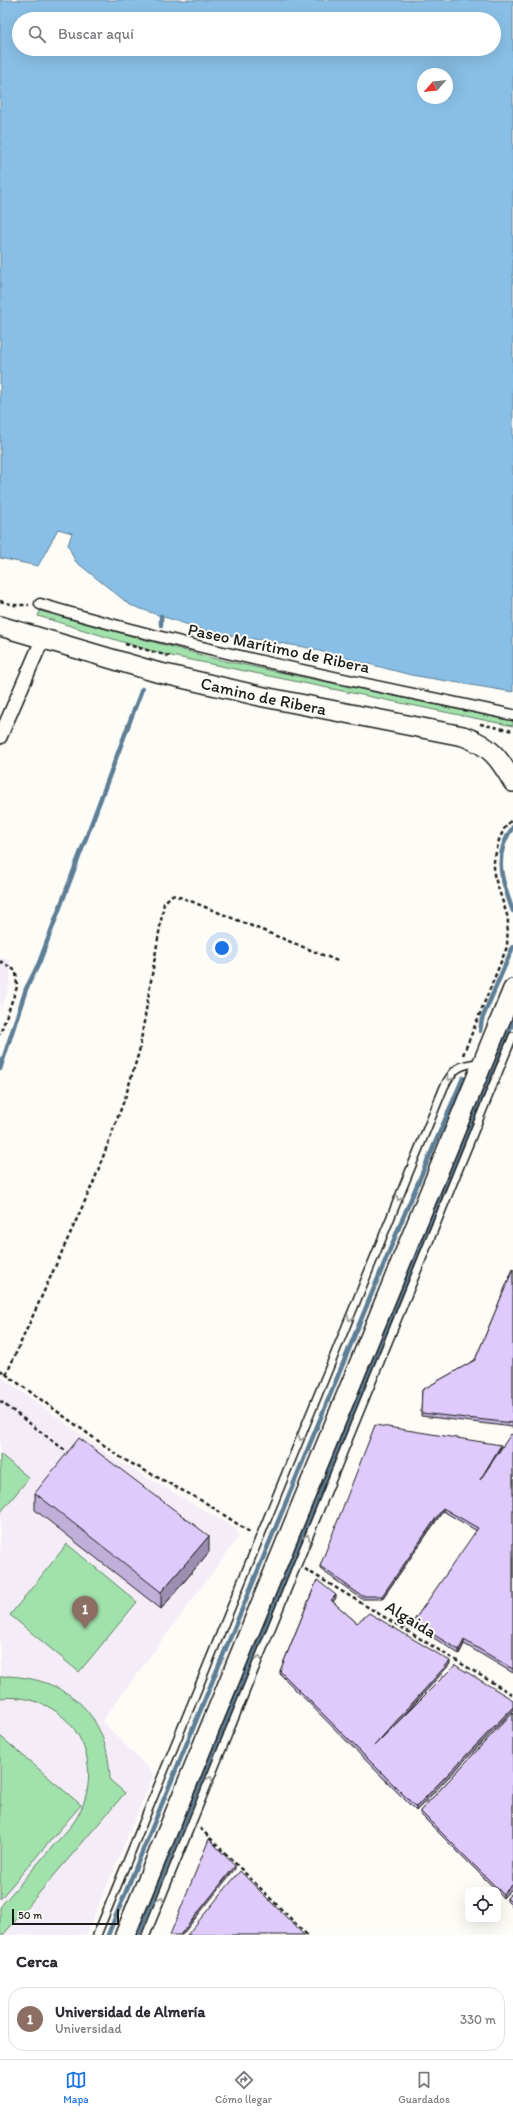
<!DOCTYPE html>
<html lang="es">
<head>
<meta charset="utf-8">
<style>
  body { margin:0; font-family:Itim,sans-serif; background:#f2f2f3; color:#2b2b33 }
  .controls { position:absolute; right:12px; bottom:12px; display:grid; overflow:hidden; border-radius:8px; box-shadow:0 4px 16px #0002 }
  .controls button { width:36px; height:36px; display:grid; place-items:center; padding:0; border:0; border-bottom:1px solid #e1e1e2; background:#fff; color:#2b2b33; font:20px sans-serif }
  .compass { position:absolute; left:417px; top:68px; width:36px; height:36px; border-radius:50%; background:#fff; box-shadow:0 4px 16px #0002; rotate:242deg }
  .scale { position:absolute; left:12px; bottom:10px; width:107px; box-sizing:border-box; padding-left:4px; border:2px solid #1c1c1c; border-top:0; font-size:11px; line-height:14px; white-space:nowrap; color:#1c1c1c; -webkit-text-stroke:3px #fdfcf7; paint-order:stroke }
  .you { position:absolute; left:222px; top:948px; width:14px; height:14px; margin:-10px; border:3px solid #fff; border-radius:50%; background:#1a73e8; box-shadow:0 0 0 6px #1a73e833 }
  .badge { display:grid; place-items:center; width:26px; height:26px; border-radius:50%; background:#1a73e8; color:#fff; font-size:13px; font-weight:700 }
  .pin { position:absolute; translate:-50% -33px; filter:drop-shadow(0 1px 2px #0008) }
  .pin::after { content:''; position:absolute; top:21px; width:14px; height:12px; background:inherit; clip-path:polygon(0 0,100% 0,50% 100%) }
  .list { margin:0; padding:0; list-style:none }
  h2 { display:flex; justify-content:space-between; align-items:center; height:52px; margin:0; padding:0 16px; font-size:17px }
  h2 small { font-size:13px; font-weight:400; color:#7c7c81 }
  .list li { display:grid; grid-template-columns:26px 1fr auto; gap:12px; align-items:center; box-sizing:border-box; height:64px; margin:0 8px 8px; padding:0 8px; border:1px solid #e1e1e2; border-radius:16px }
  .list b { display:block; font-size:15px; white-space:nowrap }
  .list p { margin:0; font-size:13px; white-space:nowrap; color:#7c7c81 }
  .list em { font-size:13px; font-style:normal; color:#7c7c81 }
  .icon { flex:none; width:22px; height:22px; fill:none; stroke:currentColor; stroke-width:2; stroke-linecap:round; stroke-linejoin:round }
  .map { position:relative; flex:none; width:513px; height:1935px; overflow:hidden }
  .search { position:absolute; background:#fff; box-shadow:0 4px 16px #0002; left:12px; right:12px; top:12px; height:44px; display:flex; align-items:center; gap:10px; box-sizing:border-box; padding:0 14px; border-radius:22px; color:#7c7c81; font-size:15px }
  .sheet { height:124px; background:#fff }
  nav { display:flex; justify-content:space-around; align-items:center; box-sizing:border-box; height:56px; border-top:1px solid #e1e1e2; background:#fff; font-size:11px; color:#7c7c81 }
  nav a { display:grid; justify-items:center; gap:2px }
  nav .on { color:#1a73e8 }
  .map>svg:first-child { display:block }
  .built { fill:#f4edf8 }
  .green { fill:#a1e2ac; stroke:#5e7f64 }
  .water { fill:#89bfe6; stroke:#5d7e95; fill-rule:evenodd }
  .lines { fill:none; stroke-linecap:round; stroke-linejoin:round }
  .stream { stroke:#5d7e95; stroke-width:4.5 }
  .service-casing { stroke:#1c1c1c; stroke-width:10 }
  .pedestrian-casing { stroke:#1c1c1c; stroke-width:13 }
  .minor-casing { stroke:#1c1c1c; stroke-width:16 }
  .secondary-casing { stroke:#1c1c1c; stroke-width:22 }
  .path { stroke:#1c1c1c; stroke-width:2.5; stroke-dasharray:4 3; stroke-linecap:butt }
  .service { stroke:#fdfcf7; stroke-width:7 }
  .pedestrian { stroke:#fdfcf7; stroke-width:10 }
  .minor { stroke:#fdfcf7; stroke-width:13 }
  .secondary { stroke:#fdfcf7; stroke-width:19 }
  .wall { fill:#bfafd9; stroke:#1c1c1c }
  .shaded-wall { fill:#9b8eb0; stroke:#1c1c1c }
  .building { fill:#decbfc; stroke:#1c1c1c }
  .oneway { stroke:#989794 }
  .labels { text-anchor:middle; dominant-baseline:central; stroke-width:4; stroke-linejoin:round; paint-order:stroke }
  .street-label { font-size:17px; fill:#1c1c1c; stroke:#fdfcf7 }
</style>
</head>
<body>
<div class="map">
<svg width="513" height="1935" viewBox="0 0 513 1935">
  <rect width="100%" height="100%" fill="#fdfcf7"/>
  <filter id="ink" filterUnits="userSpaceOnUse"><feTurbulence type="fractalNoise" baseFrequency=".025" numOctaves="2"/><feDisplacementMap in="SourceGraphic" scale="8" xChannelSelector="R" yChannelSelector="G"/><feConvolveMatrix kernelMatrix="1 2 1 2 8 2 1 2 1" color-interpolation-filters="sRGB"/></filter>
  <g filter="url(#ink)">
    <path class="built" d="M 0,958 L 10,960 L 10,984 L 0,1011 Z
      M 0,1376 L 117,1460 L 237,1529 L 238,1538 L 102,1721 L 154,1774 L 86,1935 L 0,1935 Z"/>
    <path class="green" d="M 40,611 L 216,659 L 513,721 L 513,726 L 162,654 L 38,616 Z
      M 0,1454 L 29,1478 L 0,1513 Z
      M 67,1544 L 137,1602 L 79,1672 L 10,1615 Z
      M 8,1676 C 71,1679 109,1717 110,1780 L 125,1793 L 3,1935 L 0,1935 L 0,1907 C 15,1889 31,1872 46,1854 C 55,1843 66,1833 74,1822 C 94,1792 94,1753 71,1725 C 53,1704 27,1695 0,1698 L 0,1677 Z
      M 0,1736 L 81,1805 L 0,1899 Z"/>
    <path class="water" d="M 0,0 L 513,0 L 513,692 L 411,675 L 304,647 L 210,632 L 161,616 L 130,605 L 75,561 L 68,545 L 72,533 L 58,529 L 38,566 L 0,558 ZM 19,19 L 494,19 L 494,49 L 19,49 ZM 423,74 L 447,74 L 447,98 L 423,98 Z"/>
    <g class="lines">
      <path class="stream" d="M 161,616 L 161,625
        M 513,827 C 492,855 502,882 513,911
        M 480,1031 L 482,1019 L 513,947
        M 0,1069 L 26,989 L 39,963 L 142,689
        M 108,1935 L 402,1220 L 463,1078
        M 138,1935 L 513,1022"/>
      <g class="service-casing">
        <path id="service" d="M 97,1935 L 444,1087 C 453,1069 459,1064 480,1063
          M 146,1935 L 513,1036"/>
      </g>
      <g class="pedestrian-casing">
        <path id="pedestrian" d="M 40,604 C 195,650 354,681 513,715"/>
      </g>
      <g class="minor-casing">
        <path id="minor" d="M 0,737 L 43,638"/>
      </g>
      <g class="secondary-casing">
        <g id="secondary">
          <path id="s1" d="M 0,626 L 156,672 L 264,697 L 463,736 C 491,746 499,758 513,782"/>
          <path d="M 125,1935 L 513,989"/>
        </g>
      </g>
      <path class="path" d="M 0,601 L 14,605 L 29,605
        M 125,644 L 172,657
        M 480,724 L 513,731
        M 0,961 L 16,971 L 17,987 L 0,1034
        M 463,1055 L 507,947 L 508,918 L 494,875 L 494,861 L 499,840 L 504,829 L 513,818
        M 0,1370 L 123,1459 L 206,1503 L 251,1533
        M 6,1375 L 94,1181 L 125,1098 L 139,1052 L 164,903 L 172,895 L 183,898 L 340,962
        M 0,1401 L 70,1454
        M 305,1569 L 513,1695
        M 200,1828 L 307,1935"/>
      <use href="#service" class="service"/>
      <use href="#pedestrian" class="pedestrian"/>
      <use href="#minor" class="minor"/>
      <use href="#secondary" class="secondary"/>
    </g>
    <path class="wall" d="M 513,1269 L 513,1427 L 421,1416 L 422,1390 L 475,1360 Z
      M 513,1435 L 513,1673 L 464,1644 L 459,1654 L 413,1625 L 413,1622 L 477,1531 L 443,1511 L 382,1599 L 362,1599 L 320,1569 L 320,1566 L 501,1448 Z
      M 35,1493 L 209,1552 L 161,1609 L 35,1510 Z
      M 317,1580 L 336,1598 L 333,1602 L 357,1623 L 450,1664 L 401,1719 L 513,1700 L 513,1710 L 416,1811 L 280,1674 L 280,1671 Z
      M 513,1712 L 513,1888 L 503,1898 L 498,1892 L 498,1890 L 496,1890 L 420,1814 L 420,1811 Z
      M 513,1892 L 513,1907 L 507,1901 L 507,1898 Z"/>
    <path class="shaded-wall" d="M 501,1445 L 501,1448 L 480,1480 Z
      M 443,1508 L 443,1511 L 382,1599 L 382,1596 Z
      M 209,1536 L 209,1552 L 161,1609 L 161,1592 Z
      M 336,1595 L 336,1598 L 331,1603 L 331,1600 Z
      M 464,1640 L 464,1644 L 459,1654 L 459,1650 Z
      M 450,1661 L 450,1664 L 374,1749 L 374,1746 Z
      M 513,1707 L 513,1710 L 416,1811 L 416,1807 Z
      M 235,1866 L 235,1869 L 182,1935 L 180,1935 Z
      M 513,1884 L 513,1888 L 503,1898 L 503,1894 Z"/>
    <path class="building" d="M 513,1269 L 513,1423 L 421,1413 L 422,1390 L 475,1360 Z
      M 375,1425 L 501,1445 L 480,1480 L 511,1434 L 513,1435 L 513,1669 L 464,1640 L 459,1650 L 413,1622 L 478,1528 L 443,1508 L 382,1596 L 362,1596 L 320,1566 Z
      M 79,1438 L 209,1536 L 161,1592 L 35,1493 Z
      M 317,1580 L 336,1595 L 331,1600 L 357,1623 L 369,1613 L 450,1661 L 374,1746 L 455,1665 L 513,1700 L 513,1707 L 416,1807 L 280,1671 Z
      M 513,1712 L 513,1884 L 503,1894 L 420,1811 Z
      M 209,1839 L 235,1866 L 180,1935 L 170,1935 Z
      M 240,1871 L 304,1935 L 187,1935 Z
      M 513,1892 L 513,1904 L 507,1898 Z"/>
    <defs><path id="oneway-chevron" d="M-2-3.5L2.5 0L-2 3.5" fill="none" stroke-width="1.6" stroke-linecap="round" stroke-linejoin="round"/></defs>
    <g class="oneway">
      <use href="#oneway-chevron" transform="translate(450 1078) rotate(123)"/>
      <use href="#oneway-chevron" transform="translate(399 1198) rotate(112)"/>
      <use href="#oneway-chevron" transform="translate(350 1318) rotate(112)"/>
      <use href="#oneway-chevron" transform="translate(301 1438) rotate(112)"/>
      <use href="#oneway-chevron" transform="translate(307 1537) rotate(-68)"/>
      <use href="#oneway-chevron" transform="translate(259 1658) rotate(-68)"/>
      <use href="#oneway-chevron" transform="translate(210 1779) rotate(-68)"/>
      <use href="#oneway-chevron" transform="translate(161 1899) rotate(-67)"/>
    </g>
  </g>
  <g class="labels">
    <g class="street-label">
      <text transform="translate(279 648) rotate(12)">Paseo Marítimo de Ribera</text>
      <text stroke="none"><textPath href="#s1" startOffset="273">Camino de Ribera</textPath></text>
      <text transform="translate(411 1619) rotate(31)">Algaida</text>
    </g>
  </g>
</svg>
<div class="controls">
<button><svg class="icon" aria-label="locate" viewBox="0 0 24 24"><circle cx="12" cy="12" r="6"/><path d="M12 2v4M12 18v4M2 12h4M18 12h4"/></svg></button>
</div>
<svg class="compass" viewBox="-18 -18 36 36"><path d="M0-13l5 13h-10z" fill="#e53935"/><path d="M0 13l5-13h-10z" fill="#7c7c81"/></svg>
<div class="scale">50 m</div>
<div class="you"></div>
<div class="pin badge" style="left:85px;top:1629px;background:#8d6e63">1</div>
<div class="search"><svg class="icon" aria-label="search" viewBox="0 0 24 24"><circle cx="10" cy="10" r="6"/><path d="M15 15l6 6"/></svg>Buscar aquí</div>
</div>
<section class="sheet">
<h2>Cerca<small></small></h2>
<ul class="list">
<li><span class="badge" style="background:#8d6e63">1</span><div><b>Universidad de Almería</b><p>Universidad</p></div><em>330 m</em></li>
</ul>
</section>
<nav>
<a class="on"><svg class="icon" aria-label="map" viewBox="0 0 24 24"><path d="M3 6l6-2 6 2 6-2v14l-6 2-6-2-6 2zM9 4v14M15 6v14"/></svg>Mapa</a>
<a><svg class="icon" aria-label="directions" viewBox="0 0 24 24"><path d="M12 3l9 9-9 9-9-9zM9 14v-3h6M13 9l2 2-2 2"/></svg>Cómo llegar</a>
<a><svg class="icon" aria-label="saved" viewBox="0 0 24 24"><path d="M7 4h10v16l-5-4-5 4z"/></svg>Guardados</a>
</nav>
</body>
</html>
